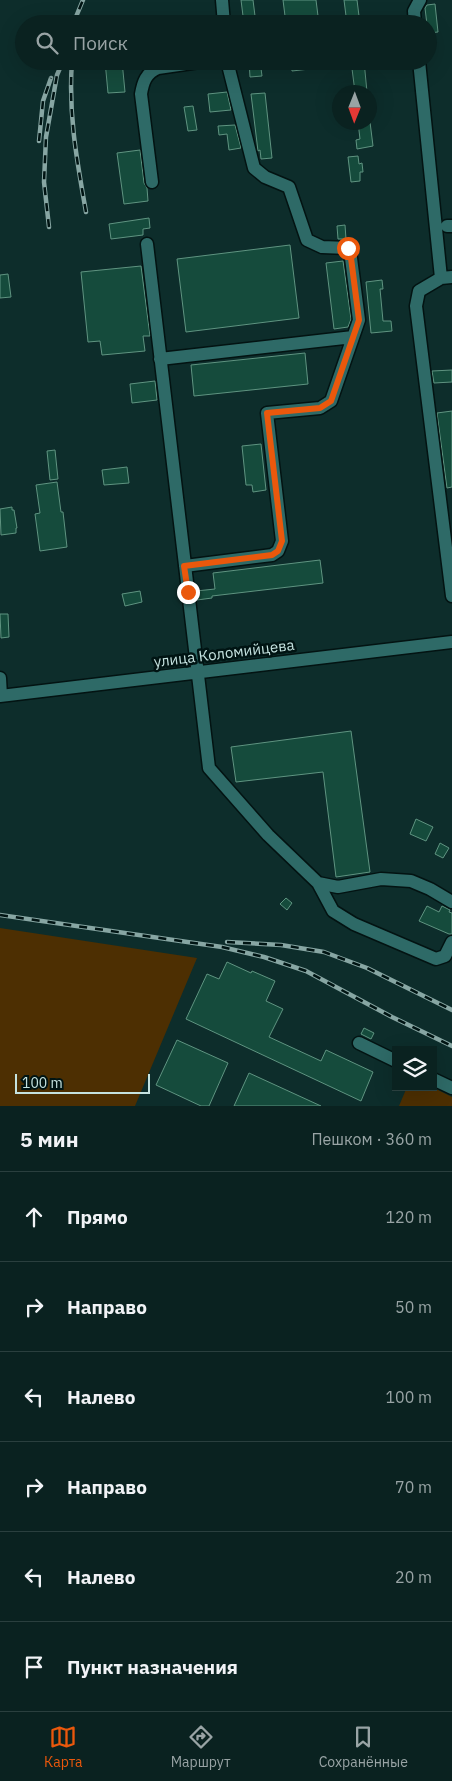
<!DOCTYPE html>
<html lang="ru">
<head>
<meta charset="utf-8">
<style>
  body { margin:0; font-family:"IBM Plex Sans",sans-serif; background:#182f2d; color:#f1f3f6 }
  .controls { position:absolute; right:15px; bottom:15px; display:grid; overflow:hidden; border-radius:0px; box-shadow:0 5px 20px #0002 }
  .controls button { width:45px; height:45px; display:grid; place-items:center; padding:0; border:0; border-bottom:1px solid #2a3f3e; background:#0a2220; color:#f1f3f6; font:25px sans-serif }
  .compass { position:absolute; left:332px; top:85px; width:45px; height:45px; border-radius:50%; background:#0a2220; box-shadow:0 5px 20px #0002; rotate:181deg }
  .scale { position:absolute; left:15px; bottom:12px; width:135px; box-sizing:border-box; padding-left:5px; border:2px solid #c5e3e0; border-top:0; font-size:14px; line-height:18px; white-space:nowrap; color:#c5e3e0; -webkit-text-stroke:4px #001413; paint-order:stroke }
  .stop { position:absolute; width:15px; height:15px; margin:-11px; border:4px solid #ea580c; border-radius:50%; background:#fff }
  .stop.end { background:#ea580c; border-color:#fff; box-shadow:0 1px 5px #0008 }
  .list { margin:0; padding:0; list-style:none }
  h2 { display:flex; justify-content:space-between; align-items:center; height:65px; margin:0; padding:0 20px; font-size:21px }
  h2 small { font-size:16px; font-weight:400; color:#99a4a5 }
  .list li { display:grid; grid-template-columns:32px 1fr auto; gap:15px; align-items:center; box-sizing:border-box; height:90px; padding:0 20px; border-top:1px solid #2a3f3e }
  .list b { display:block; font-size:19px; white-space:nowrap }
  .list em { font-size:16px; font-style:normal; color:#99a4a5 }
  .icon { flex:none; width:28px; height:28px; fill:none; stroke:currentColor; stroke-width:2; stroke-linecap:round; stroke-linejoin:round }
  .map { position:relative; flex:none; width:452px; height:1106px; overflow:hidden }
  .search { position:absolute; background:#0a2220; box-shadow:0 5px 20px #0002; left:15px; right:15px; top:15px; height:55px; display:flex; align-items:center; gap:12px; box-sizing:border-box; padding:0 18px; border-radius:28px; color:#99a4a5; font-size:19px }
  .sheet { height:605px; background:#0a2220 }
  nav { display:flex; justify-content:space-around; align-items:center; box-sizing:border-box; height:70px; border-top:1px solid #2a3f3e; background:#0a2220; font-size:14px; color:#99a4a5 }
  nav a { display:grid; justify-items:center; gap:2px }
  nav .on { color:#ea580c }
  .map>svg:first-child { display:block }
  .green { fill:#4d2f02 }
  .building { fill:#154b3c; stroke:#5f9481 }
  .lines { fill:none; stroke-linecap:round; stroke-linejoin:round }
  .minor-casing { stroke:#031312; stroke-width:15 }
  .minor { stroke:#2e6a67; stroke-width:12 }
  .rail-casing { stroke:#87a6a3; stroke-width:4.5 }
  .rail { stroke:#001413; stroke-width:2.5; stroke-dasharray:8; stroke-linecap:butt }
  .route { stroke:#ea580c; stroke-width:6 }
  .labels { text-anchor:middle; dominant-baseline:central; stroke-width:5; stroke-linejoin:round; paint-order:stroke }
  .street-label { font-size:15px; fill:#c5e3e0; stroke:#001413 }
</style>
</head>
<body>
<div class="map">
<svg width="452" height="1106" viewBox="0 0 452 1106">
  <rect width="100%" height="100%" fill="#0d2d2b"/>
  <path class="green" d="M 0,928 L 197,958 L 135,1106 L 0,1106 Z
    M 407,1087 L 432,1087 L 452,1097 L 452,1106 L 399,1106 Z"/>
  <path class="building" d="M 241,0 L 253,0 L 256,24 L 244,24 Z
    M 283,0 L 316,0 L 319,24 L 286,24 Z
    M 344,0 L 357,0 L 360,24 L 347,24 Z
    M 435,4 L 438,32 L 428,33 L 425,8 L 427,5 Z
    M 105,61 L 122,61 L 125,92 L 108,93 Z
    M 249,61 L 260,61 L 262,76 L 250,77 Z
    M 291,61 L 336,61 L 336,66 L 292,71 Z
    M 351,61 L 364,61 L 367,92 L 355,92 Z
    M 227,92 L 231,110 L 210,112 L 208,94 Z
    M 265,93 L 272,158 L 261,159 L 260,150 L 258,151 L 251,94 Z
    M 193,106 L 197,130 L 188,131 L 184,107 Z
    M 358,122 L 370,122 L 373,146 L 357,149 L 356,140 L 360,139 Z
    M 235,125 L 241,148 L 229,150 L 227,134 L 219,135 L 218,126 Z
    M 140,150 L 144,183 L 147,188 L 148,201 L 124,204 L 117,153 Z
    M 358,156 L 359,164 L 362,163 L 363,172 L 360,172 L 360,181 L 351,182 L 348,157 Z
    M 149,218 L 150,228 L 143,229 L 143,235 L 111,239 L 109,224 Z
    M 345,225 L 346,239 L 338,239 L 337,226 Z
    M 290,245 L 299,318 L 186,332 L 177,259 Z
    M 343,261 L 351,319 L 348,327 L 334,329 L 326,263 Z
    M 141,266 L 150,336 L 143,336 L 145,351 L 102,355 L 100,341 L 88,342 L 81,272 Z
    M 8,274 L 11,297 L 0,298 L 0,275 Z
    M 382,280 L 383,289 L 380,289 L 383,321 L 391,321 L 392,331 L 371,333 L 366,282 Z
    M 305,353 L 308,384 L 194,396 L 191,365 Z
    M 452,370 L 452,382 L 434,383 L 432,371 Z
    M 155,381 L 157,400 L 132,403 L 130,384 Z
    M 452,411 L 452,487 L 447,488 L 437,413 Z
    M 261,444 L 266,490 L 253,492 L 252,485 L 246,485 L 242,446 Z
    M 55,450 L 58,479 L 50,480 L 47,451 Z
    M 127,467 L 129,483 L 104,485 L 102,470 Z
    M 57,482 L 61,512 L 63,512 L 67,547 L 40,551 L 35,514 L 40,513 L 36,485 Z
    M 12,507 L 12,510 L 14,510 L 17,528 L 16,528 L 16,533 L 1,535 L 0,509 Z
    M 320,560 L 323,583 L 212,596 L 212,598 L 197,600 L 196,591 L 215,589 L 213,573 Z
    M 140,591 L 142,602 L 125,606 L 122,594 Z
    M 0,614 L 8,614 L 9,637 L 1,638 Z
    M 351,731 L 370,872 L 336,877 L 323,772 L 236,782 L 231,747 Z
    M 416,819 L 433,827 L 426,841 L 410,834 Z
    M 440,843 L 449,848 L 443,858 L 435,854 Z
    M 286,898 L 292,903 L 287,910 L 280,904 Z
    M 427,906 L 439,912 L 442,906 L 450,910 L 449,912 L 452,913 L 452,934 L 449,934 L 419,921 Z
    M 227,962 L 251,973 L 252,971 L 275,981 L 266,1001 L 283,1009 L 269,1037 L 321,1061 L 326,1050 L 373,1072 L 361,1101 L 186,1019 L 207,974 L 219,979 Z
    M 364,1028 L 374,1033 L 371,1039 L 361,1034 Z
    M 177,1040 L 228,1063 L 209,1106 L 201,1106 L 156,1085 Z
    M 249,1073 L 321,1106 L 234,1106 Z"/>
  <g class="lines">
    <g class="minor-casing">
      <path id="minor" d="M 222,0 L 224,24
        M 415,24 L 414,11 L 420,0
        M 419,61 L 441,278
        M 152,182 L 141,94 C 143,82 146,73 158,68 L 206,61
        M 447,226 L 452,226
        M 147,244 L 209,768 L 268,835 L 318,883 L 333,911 L 354,924 L 436,959 L 445,956 L 452,942
        M 452,277 L 441,278 L 419,291 L 416,306 L 452,596
        M 160,359 L 353,337
        M 185,566 L 272,555 L 278,551 L 282,541 L 267,413 L 320,408 L 331,401 L 359,320 L 351,258 L 348,248 L 322,247 L 307,240 L 289,187 L 265,177 L 254,168 L 227,61
        M 0,678 L 1,696
        M 0,696 L 452,642
        M 318,883 L 338,887 L 381,879 L 411,881 L 430,889 L 452,902
        M 359,1043 L 396,1061
        M 433,1079 L 452,1088"/>
    </g>
    <use href="#minor" class="minor"/>
    <g class="rail-casing">
      <path id="rail" d="M 73,24 L 83,0
        M 72,61 C 68,114 77,161 86,212
        M 39,141 L 43,101 L 51,78
        M 49,227 L 44,182 L 46,137 L 57,75 L 63,61
        M 0,915 L 222,947 L 264,957 L 306,971 L 392,1017 L 452,1046
        M 227,942 L 281,945 L 324,952 L 367,968 L 452,1010"/>
    </g>
    <use href="#rail" class="rail"/>
  </g>
  <g class="lines">
    <path class="route" d="M 188,592 L 184,566 L 272,555 L 278,551 L 282,541 L 267,413 L 320,408 L 331,401 L 359,320 L 351,258 L 348,248"/>
  </g>
  <g class="labels">
    <g class="street-label">
      <text transform="translate(224 653) rotate(-7)">улица Коломийцева</text>
    </g>
  </g>
</svg>
<div class="controls">
<button><svg class="icon" aria-label="layers" viewBox="0 0 24 24"><path d="M12 4l9 5-9 5-9-5zM3 14l9 5 9-5"/></svg></button>
</div>
<svg class="compass" viewBox="-18 -18 36 36"><path d="M0-13l5 13h-10z" fill="#e53935"/><path d="M0 13l5-13h-10z" fill="#99a4a5"/></svg>
<div class="scale">100 m</div>
<div class="stop" style="left:348px;top:248px"></div>
<div class="stop end" style="left:188px;top:592px"></div>
<div class="search"><svg class="icon" aria-label="search" viewBox="0 0 24 24"><circle cx="10" cy="10" r="6"/><path d="M15 15l6 6"/></svg>Поиск</div>
</div>
<section class="sheet">
<h2>5 мин<small>Пешком · 360 m</small></h2>
<ul class="list">
<li><svg class="icon" aria-label="ahead" viewBox="0 0 24 24"><path d="M12 20V5M6 11l6-6 6 6"/></svg><div><b>Прямо</b></div><em>120 m</em></li>
<li><svg class="icon" aria-label="right" viewBox="0 0 24 24"><path d="M7 20v-9h11M14 6l5 5-5 5"/></svg><div><b>Направо</b></div><em>50 m</em></li>
<li><svg class="icon" aria-label="left" viewBox="0 0 24 24"><path d="M17 20v-9H6M10 6l-5 5 5 5"/></svg><div><b>Налево</b></div><em>100 m</em></li>
<li><svg class="icon" aria-label="right" viewBox="0 0 24 24"><path d="M7 20v-9h11M14 6l5 5-5 5"/></svg><div><b>Направо</b></div><em>70 m</em></li>
<li><svg class="icon" aria-label="left" viewBox="0 0 24 24"><path d="M17 20v-9H6M10 6l-5 5 5 5"/></svg><div><b>Налево</b></div><em>20 m</em></li>
<li><svg class="icon" aria-label="arrive" viewBox="0 0 24 24"><path d="M6 21V4h12l-3 4 3 4H6"/></svg><div><b>Пункт назначения</b></div></li>
</ul>
</section>
<nav>
<a class="on"><svg class="icon" aria-label="map" viewBox="0 0 24 24"><path d="M3 6l6-2 6 2 6-2v14l-6 2-6-2-6 2zM9 4v14M15 6v14"/></svg>Карта</a>
<a><svg class="icon" aria-label="directions" viewBox="0 0 24 24"><path d="M12 3l9 9-9 9-9-9zM9 14v-3h6M13 9l2 2-2 2"/></svg>Маршрут</a>
<a><svg class="icon" aria-label="saved" viewBox="0 0 24 24"><path d="M7 4h10v16l-5-4-5 4z"/></svg>Сохранённые</a>
</nav>
</body>
</html>
